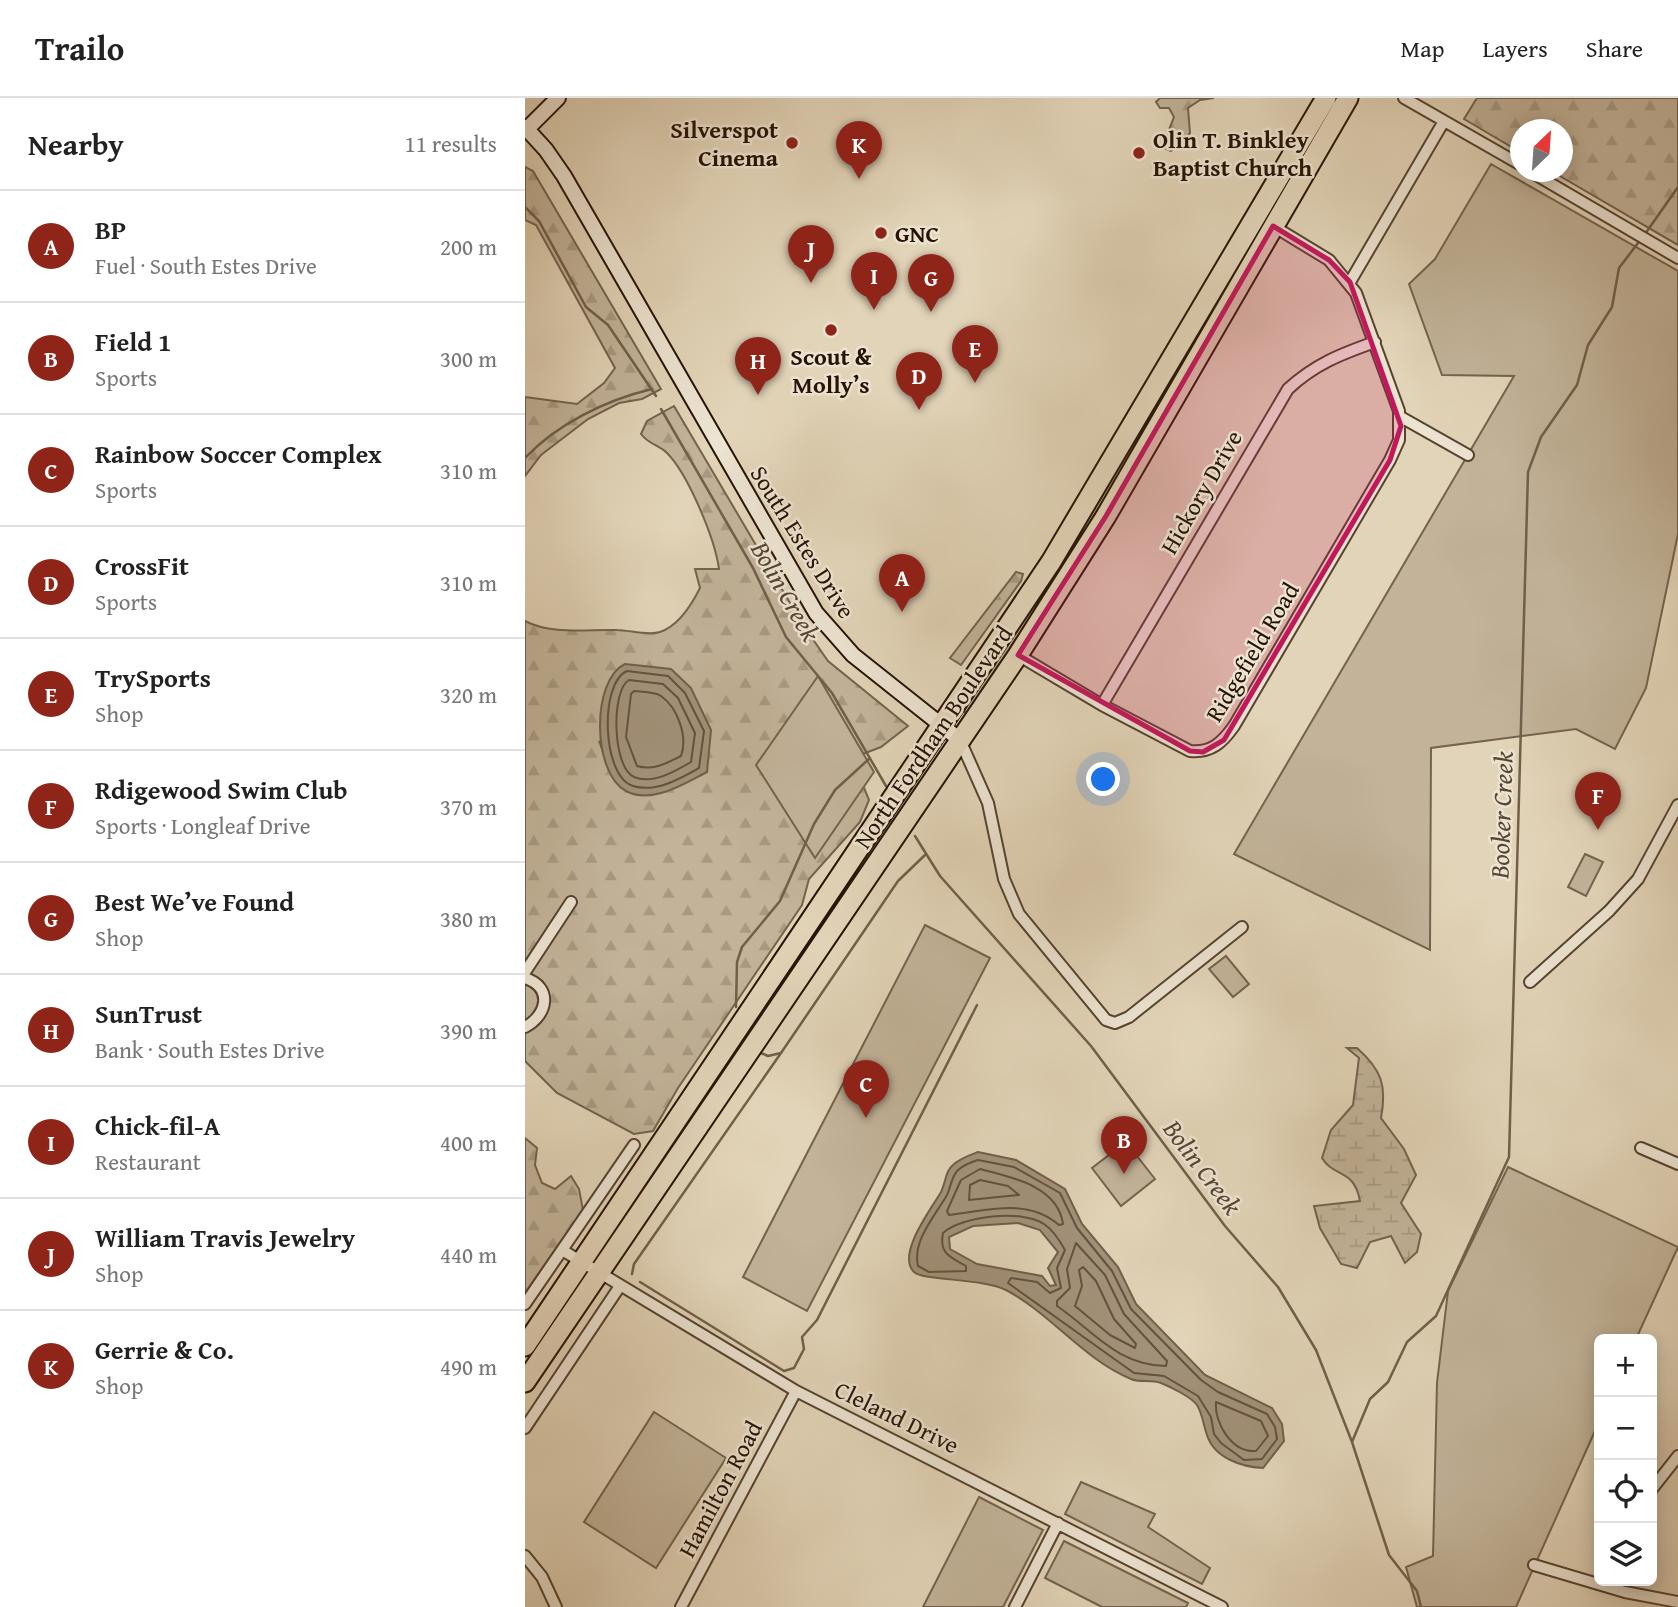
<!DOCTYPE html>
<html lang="en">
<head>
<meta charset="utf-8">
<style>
  body { margin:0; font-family:"Gentium Book Plus",serif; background:#f2f2f2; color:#222 }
  .controls { position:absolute; right:21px; bottom:21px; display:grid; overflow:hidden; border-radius:10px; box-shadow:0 4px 18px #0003 }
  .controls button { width:63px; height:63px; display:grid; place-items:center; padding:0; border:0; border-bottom:2px solid #e0e0e0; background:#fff; color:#222; font:35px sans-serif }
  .compass { position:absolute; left:985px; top:21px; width:63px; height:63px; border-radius:50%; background:#fff; box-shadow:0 4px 18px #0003; rotate:25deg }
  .you { position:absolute; left:579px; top:682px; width:24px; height:24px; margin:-18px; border:5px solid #fff; border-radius:50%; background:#1a73e8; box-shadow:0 0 0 10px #1a73e833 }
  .badge { display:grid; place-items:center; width:46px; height:46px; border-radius:50%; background:#8f2418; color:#fff; font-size:23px; font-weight:700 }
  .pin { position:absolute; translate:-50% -58px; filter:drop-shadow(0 2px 4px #0008) }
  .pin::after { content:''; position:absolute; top:37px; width:24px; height:21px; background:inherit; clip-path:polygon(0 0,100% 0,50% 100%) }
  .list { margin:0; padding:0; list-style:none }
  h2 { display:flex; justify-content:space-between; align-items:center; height:91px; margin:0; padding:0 28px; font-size:30px }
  h2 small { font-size:23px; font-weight:400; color:#767676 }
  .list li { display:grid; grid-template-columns:46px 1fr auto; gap:21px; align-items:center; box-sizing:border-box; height:112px; padding:0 28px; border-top:2px solid #e0e0e0 }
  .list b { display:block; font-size:26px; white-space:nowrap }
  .list p { margin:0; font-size:23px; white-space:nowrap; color:#767676 }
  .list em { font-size:23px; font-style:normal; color:#767676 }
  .icon { flex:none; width:38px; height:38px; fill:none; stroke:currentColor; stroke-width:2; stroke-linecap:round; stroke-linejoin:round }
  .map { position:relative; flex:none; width:1153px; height:1509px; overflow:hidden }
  header { display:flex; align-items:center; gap:42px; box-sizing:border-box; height:98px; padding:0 35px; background:#fff; border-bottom:2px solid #e0e0e0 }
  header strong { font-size:33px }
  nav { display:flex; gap:38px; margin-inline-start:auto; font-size:24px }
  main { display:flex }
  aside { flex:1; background:#fff }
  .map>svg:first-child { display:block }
  .grass { fill:url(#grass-tufts); stroke:#74634e; stroke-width:2 }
  .forest { fill:url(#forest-firs); stroke:#74634e; stroke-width:2; fill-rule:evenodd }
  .wetland { fill:url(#wetland-marsh); stroke:#74634e; stroke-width:2 }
  .park { fill:#c2b399; stroke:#74634e; stroke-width:2 }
  .water { fill:#a2927a; stroke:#715f4a; stroke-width:2; fill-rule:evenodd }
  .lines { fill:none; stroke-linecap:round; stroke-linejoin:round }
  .shore { stroke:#64523e; stroke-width:2 }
  .stream { stroke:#715f4a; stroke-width:2.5 }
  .street-casing { stroke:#564330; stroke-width:14 }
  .secondary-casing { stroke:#271303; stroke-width:18 }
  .highway-casing { stroke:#271303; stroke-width:23 }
  .street { stroke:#ece3d1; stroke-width:10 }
  .secondary { stroke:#ece3d1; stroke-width:14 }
  .highway { stroke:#e2d4b8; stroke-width:19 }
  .marked { fill:#c2185b; fill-opacity:0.2; stroke:#c2185b; stroke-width:5; stroke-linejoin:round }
  .poi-dot { fill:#8f2418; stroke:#ece3d1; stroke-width:2.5 }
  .labels { text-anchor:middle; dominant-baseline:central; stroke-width:5; stroke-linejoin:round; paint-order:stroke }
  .poi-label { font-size:24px; font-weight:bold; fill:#271303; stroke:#ece3d1; text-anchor:start }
  .street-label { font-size:24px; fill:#271303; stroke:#ece3d1 }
  .water-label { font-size:26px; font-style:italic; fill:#584633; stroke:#ece3d1 }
</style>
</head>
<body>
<header>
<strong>Trailo</strong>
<nav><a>Map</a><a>Layers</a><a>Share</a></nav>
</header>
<main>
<aside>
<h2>Nearby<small>11 results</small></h2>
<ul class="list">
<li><span class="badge">A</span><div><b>BP</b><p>Fuel · South Estes Drive</p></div><em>200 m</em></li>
<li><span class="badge">B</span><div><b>Field 1</b><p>Sports</p></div><em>300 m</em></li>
<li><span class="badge">C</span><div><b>Rainbow Soccer Complex</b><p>Sports</p></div><em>310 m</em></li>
<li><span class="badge">D</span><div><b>CrossFit</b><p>Sports</p></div><em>310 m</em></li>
<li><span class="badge">E</span><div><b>TrySports</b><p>Shop</p></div><em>320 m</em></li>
<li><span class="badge">F</span><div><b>Rdigewood Swim Club</b><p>Sports · Longleaf Drive</p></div><em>370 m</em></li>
<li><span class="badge">G</span><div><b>Best We’ve Found</b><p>Shop</p></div><em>380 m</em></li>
<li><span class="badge">H</span><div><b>SunTrust</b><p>Bank · South Estes Drive</p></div><em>390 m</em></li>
<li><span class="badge">I</span><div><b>Chick-fil-A</b><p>Restaurant</p></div><em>400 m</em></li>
<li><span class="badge">J</span><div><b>William Travis Jewelry</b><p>Shop</p></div><em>440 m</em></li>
<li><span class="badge">K</span><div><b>Gerrie &amp; Co.</b><p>Shop</p></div><em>490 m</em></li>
</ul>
</aside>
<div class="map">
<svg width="1153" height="1509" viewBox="0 0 1153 1509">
  <defs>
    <pattern id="grass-tufts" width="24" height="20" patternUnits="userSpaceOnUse" patternTransform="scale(1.75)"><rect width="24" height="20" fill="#c2b399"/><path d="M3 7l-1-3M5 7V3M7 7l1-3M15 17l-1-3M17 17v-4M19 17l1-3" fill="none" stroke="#a79982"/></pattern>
    <pattern id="forest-firs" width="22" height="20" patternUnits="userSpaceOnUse" patternTransform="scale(1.75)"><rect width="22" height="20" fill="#c2b399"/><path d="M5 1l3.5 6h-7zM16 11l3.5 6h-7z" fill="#a79982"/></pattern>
    <pattern id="wetland-marsh" width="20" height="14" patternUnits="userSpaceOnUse" patternTransform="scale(1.75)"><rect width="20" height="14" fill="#c2b399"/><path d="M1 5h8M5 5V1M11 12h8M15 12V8" fill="none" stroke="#a79982"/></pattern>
  </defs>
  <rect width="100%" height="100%" fill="#e2d4b8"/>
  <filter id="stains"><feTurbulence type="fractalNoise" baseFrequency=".00286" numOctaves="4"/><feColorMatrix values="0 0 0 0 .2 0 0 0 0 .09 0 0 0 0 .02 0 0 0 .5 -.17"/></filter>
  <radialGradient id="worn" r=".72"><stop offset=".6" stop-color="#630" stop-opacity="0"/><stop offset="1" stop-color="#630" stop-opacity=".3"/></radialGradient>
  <path class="grass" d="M 806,0 L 812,0 L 588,397 L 444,616 L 440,617 L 440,611 Z
    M 410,655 L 326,781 L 279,859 L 72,1161 Z"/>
  <path class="forest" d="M 635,0 L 689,0 L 675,2 L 663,10 L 665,35 L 646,53 L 637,49 L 649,19 L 644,10 L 635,10 L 631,4 Z
    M 952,0 L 1153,0 L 1153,147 L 1028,74 L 1038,74 L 1038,32 L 996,32 L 995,54 L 939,21 Z
    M 0,69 L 8,73 L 136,291 L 117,301 L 94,305 L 63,321 L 16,357 L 0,378 L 0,299 L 52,306 L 79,285 L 90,270 L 11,127 L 0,122 Z
    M 149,308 L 278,527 L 303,563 L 383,628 L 356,649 L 327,660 L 344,702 L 335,724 L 284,781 L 277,807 L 153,990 L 128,1033 L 109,1036 L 32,995 L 0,963 L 0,523 C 26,537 63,531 92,532 C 104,532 123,538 135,534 C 153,528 167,506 175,490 L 170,471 L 194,471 C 190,441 163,376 142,355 C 134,347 123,346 116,336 L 122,323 ZM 74,643 L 124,697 C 86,692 86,675 74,643 Z
    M 491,474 L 498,476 L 496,483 L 436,567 L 425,560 Z
    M 0,1040 L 12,1050 L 10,1067 L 17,1085 L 30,1091 L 46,1078 L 54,1091 L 58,1112 L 0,1195 Z"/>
  <path class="wetland" d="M 822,950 L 832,950 C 857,972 862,988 856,1020 L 879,1051 L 891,1077 L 876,1105 L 896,1136 L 892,1154 L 880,1165 L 866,1138 L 845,1144 L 832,1170 L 816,1166 L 795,1130 L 789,1108 L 835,1103 C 829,1070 809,1080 797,1060 L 806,1032 L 828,1007 L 834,960 Z"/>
  <path class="park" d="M 966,66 L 1153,173 L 1153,436 L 1121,590 L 1090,651 L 1051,631 L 906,650 L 905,852 L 709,756 L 989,278 L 917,277 L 884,186 L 910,161 Z
    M 293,578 L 349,674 L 290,760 L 231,667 Z
    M 1060,756 L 1078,764 L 1061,798 L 1043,789 Z
    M 400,827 L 465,860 L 282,1213 L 218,1179 Z
    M 701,858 L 724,886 L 708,899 L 684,871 Z
    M 601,1044 L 630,1081 L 596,1108 L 567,1070 Z
    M 983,1069 L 1153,1149 L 1111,1241 L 1074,1241 L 1074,1324 L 991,1509 L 892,1509 L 881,1469 L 908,1458 L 912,1285 L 923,1193 Z
    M 129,1314 L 201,1360 L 131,1470 L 59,1424 Z
    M 556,1384 L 630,1416 L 623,1429 L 685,1470 L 677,1486 L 540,1416 Z
    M 454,1399 L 518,1432 L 478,1509 L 398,1509 Z
    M 539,1443 L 663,1505 L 661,1509 L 577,1509 L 520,1480 Z"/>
  <path class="water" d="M 100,566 L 146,571 L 166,590 L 186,632 L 182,674 C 160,685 127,707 101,693 C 67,675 66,582 100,566 Z
    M 453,1054 L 491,1062 L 540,1091 L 557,1126 L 593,1169 L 611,1206 L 680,1277 L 747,1310 L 757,1326 L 759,1343 L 738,1370 C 717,1369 689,1360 682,1337 C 678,1326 678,1317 672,1307 C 666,1299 646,1289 636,1285 C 626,1281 614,1285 606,1281 C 558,1261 526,1216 481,1192 C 458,1180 398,1183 389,1174 C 371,1156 407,1110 416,1094 C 421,1084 420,1073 429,1066 C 436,1060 445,1057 453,1054 ZM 493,1125 L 515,1132 L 533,1154 L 523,1170 L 531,1187 L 525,1188 L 517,1178 L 452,1166 L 425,1151 L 424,1139 L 448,1128 Z"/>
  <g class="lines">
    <path class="shore" d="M 102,573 L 143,578 L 160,595 L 179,633 L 174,670 C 154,681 131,695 108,688 C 77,679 74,585 102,573 Z
      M 104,582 L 138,586 L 153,600 L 170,635 L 166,664 C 151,673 127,687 109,679 C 87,669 86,592 104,582 Z
      M 109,593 C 117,594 130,594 136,598 C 153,610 163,639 156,658 C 142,665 128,673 112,668 L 101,639 L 106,596 Z
      M 453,1062 L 489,1069 L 535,1095 L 552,1130 L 587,1173 L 606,1211 L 676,1282 L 693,1294 L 742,1316 L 750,1329 L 752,1341 L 737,1361 L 719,1362 L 696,1345 L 689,1336 L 686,1319 L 673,1298 L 639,1278 L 609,1275 L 483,1185 L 486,1180 L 512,1184 L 525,1195 L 536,1190 L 532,1170 L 540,1152 C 535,1143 528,1132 519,1126 C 497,1111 437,1118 418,1135 C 414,1156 425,1159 441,1168 L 441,1173 L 404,1174 L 393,1168 C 387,1143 410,1118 422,1097 C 426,1089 426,1079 433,1072 C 439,1067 446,1064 453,1062 Z
      M 455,1071 C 486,1079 533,1088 538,1126 L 534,1127 C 502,1099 461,1113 424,1117 L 422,1113 L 436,1082 Z
      M 455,1082 L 483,1088 L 494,1097 L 444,1102 L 445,1087 Z
      M 551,1145 L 580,1177 L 599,1216 L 642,1263 L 641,1268 C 592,1267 570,1234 532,1208 L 532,1203 L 545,1190 L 542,1171 Z
      M 558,1169 L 571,1183 L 589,1221 L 611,1246 L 610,1250 L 585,1237 L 550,1208 L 557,1188 L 554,1172 Z
      M 691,1304 L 736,1323 L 743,1338 L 731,1353 C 707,1355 689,1325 691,1304 Z"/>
    <path class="stream" d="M 0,109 L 14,123 L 61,209 L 83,227 L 131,298
      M 1120,136 L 1153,89
      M 136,311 L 228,470 L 261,539 L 307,595 L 361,688
      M 0,360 C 32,326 81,302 127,291
      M 390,738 L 415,778 L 566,948 L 700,1128 L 753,1189 L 791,1252 L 827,1344 L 864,1457 L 892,1493 L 896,1509
      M 211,909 L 212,864 L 217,849 L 255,803 L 289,726 L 310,692 L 345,660
      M 236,955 L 243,958 L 256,955 L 373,783 L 400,757
      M 107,1176 L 109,1166 L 256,955
      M 115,1184 L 259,1273 L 269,1270 L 279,1251 L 277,1239 L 292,1222 L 452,907
      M 827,1344 L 845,1301 L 863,1284 L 882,1244 L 911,1218 L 984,1059 L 1003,374 L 1016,339 L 1052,287 L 1063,247 L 1087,209 L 1094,170 L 1116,141"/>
    <g class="street-casing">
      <path id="street" d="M 879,0 L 996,67
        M 1006,74 L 1153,160
        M 825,184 L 919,23
        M 874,318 L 943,357
        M 493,557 L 577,607 L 665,653 C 686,655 697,645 709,628 L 865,362 L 874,342 L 874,313 L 831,195 L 804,162 L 748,128
        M 577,607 L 763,291 C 790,266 816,256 850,244
        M 435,642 L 463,705 L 479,781 L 494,816 L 581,922 L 590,925 L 604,919 L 717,829
        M 0,874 L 46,804
        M 0,880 C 28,889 23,917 0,929
        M 1005,884 L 1084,813 L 1113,781 L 1153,707
        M 1116,1050 L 1153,1066
        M 37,1152 L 271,1293 L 697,1509
        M 0,1206 L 109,1047
        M 0,1330 L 95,1188
        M 1127,1391 L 1153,1358
        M 0,1458 L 17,1479 L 31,1509
        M 1009,1467 L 1100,1494 L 1153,1504
        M 156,1509 L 271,1293
        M 490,1509 L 533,1425"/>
    </g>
    <g class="secondary-casing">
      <path id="secondary" d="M 0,29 L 21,52 L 39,78 L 291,515 L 328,557 L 435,642
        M 2,31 L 33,0"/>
    </g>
    <g class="highway-casing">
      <path id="highway" d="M 0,1248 L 526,464 L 801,0
        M 0,1284 L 493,557 L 581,418 L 823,0"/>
    </g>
    <use href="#street" class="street"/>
    <use href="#secondary" class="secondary"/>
    <use href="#highway" class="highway"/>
  </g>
  <path class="marked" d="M 748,128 L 804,162 L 825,184 L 876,328 L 865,362 L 699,642 L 678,654 L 665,653 L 493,557 L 581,418 Z"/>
  <g class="poi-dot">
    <circle cx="267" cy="45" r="7"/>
    <circle cx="614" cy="55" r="7"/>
    <circle cx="356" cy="135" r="7"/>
    <circle cx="306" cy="232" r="7"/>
  </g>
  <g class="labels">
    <g class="poi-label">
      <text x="253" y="31" text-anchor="end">Silverspot<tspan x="253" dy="28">Cinema</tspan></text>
      <text x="628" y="41">Olin T. Binkley<tspan x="628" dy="28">Baptist Church</tspan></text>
      <text x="370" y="135">GNC</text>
      <text x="306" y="258" text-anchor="middle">Scout &amp;<tspan x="306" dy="28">Molly’s</tspan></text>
    </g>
    <g class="street-label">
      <text transform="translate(676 394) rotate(-60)">Hickory Drive</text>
      <text transform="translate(278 444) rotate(58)">South Estes Drive</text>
      <text transform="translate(727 554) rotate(-59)">Ridgefield Road</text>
      <text transform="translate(408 639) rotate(-56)">North Fordham Boulevard</text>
      <text transform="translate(372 1319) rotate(26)">Cleland Drive</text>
      <text transform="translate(195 1391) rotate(-62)">Hamilton Road</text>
    </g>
    <g class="water-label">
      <text transform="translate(261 493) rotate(60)">Bolin Creek</text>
      <text transform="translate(976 717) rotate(-88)">Booker Creek</text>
      <text transform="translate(678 1069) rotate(53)">Bolin Creek</text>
    </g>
  </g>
  <rect width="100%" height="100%" filter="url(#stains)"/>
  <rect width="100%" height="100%" fill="url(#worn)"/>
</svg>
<div class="controls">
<button>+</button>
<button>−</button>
<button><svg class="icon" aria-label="locate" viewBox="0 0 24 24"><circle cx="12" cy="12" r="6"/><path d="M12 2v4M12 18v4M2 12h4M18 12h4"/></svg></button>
<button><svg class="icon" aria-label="layers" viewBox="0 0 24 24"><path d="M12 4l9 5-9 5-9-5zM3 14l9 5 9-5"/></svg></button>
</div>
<svg class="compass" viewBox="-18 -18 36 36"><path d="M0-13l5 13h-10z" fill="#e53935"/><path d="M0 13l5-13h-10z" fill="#767676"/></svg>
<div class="you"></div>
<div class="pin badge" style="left:377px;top:514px">A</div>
<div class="pin badge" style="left:599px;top:1076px">B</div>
<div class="pin badge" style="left:341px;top:1020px">C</div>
<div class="pin badge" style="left:394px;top:312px">D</div>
<div class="pin badge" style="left:450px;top:285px">E</div>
<div class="pin badge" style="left:1073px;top:732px">F</div>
<div class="pin badge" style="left:406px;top:214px">G</div>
<div class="pin badge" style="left:233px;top:297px">H</div>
<div class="pin badge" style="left:349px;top:212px">I</div>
<div class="pin badge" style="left:286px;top:185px">J</div>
<div class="pin badge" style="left:334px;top:81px">K</div>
</div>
</main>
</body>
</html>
